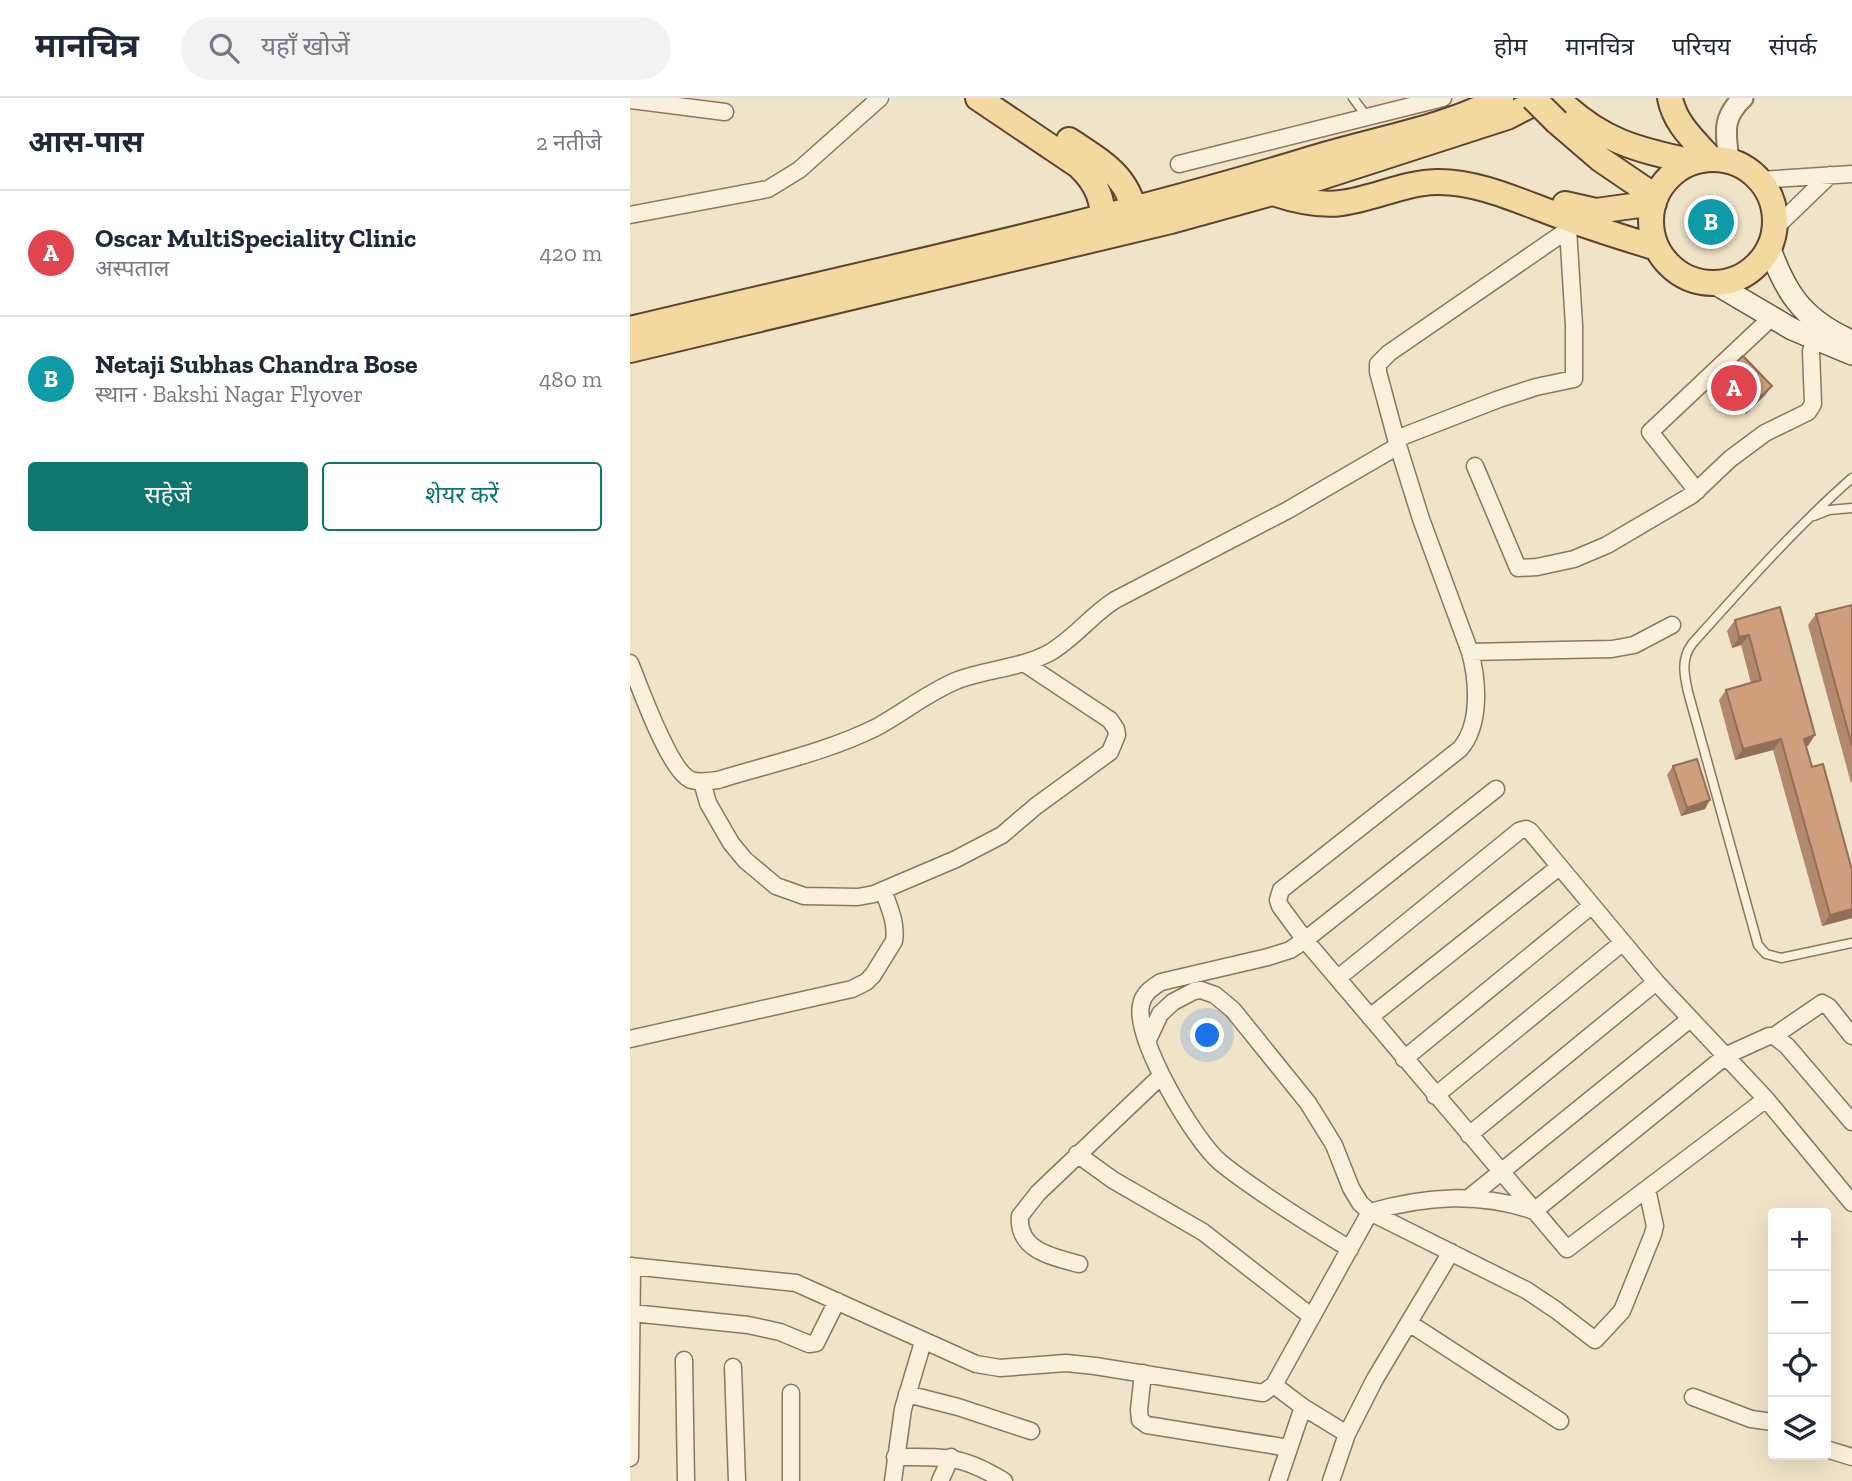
<!DOCTYPE html>
<html lang="hi">
<head>
<meta charset="utf-8">
<style>
  body { margin:0; font-family:"Zilla Slab","Noto Sans Devanagari",serif; background:#f2f2f3; color:#1f2937 }
  .controls { position:absolute; right:21px; bottom:21px; display:grid; overflow:hidden; border-radius:7px; box-shadow:0 7px 28px #0002 }
  .controls button { width:63px; height:63px; display:grid; place-items:center; padding:0; border:0; border-bottom:2px solid #e0e1e3; background:#fff; color:#1f2937; font:35px sans-serif }
  .you { position:absolute; left:578px; top:938px; width:24px; height:24px; margin:-18px; border:5px solid #fff; border-radius:50%; background:#1a73e8; box-shadow:0 0 0 10px #1a73e833 }
  .badge { display:grid; place-items:center; width:46px; height:46px; border-radius:50%; background:#0f766e; color:#fff; font-size:23px; font-weight:700 }
  .pin { position:absolute; translate:-50% -50%; border:4px solid #fff; box-shadow:0 2px 7px #0006 }
  .list { margin:0; padding:0; list-style:none }
  h2 { display:flex; justify-content:space-between; align-items:center; height:91px; margin:0; padding:0 28px; font-size:30px }
  h2 small { font-size:23px; font-weight:400; color:#747a83 }
  .list li { display:grid; grid-template-columns:46px 1fr auto; gap:21px; align-items:center; box-sizing:border-box; height:126px; padding:0 28px; border-top:2px solid #e0e1e3 }
  .list b { display:block; font-size:26px; white-space:nowrap }
  .list p { margin:0; font-size:23px; white-space:nowrap; color:#747a83 }
  .list em { font-size:23px; font-style:normal; color:#747a83 }
  .actions { display:flex; gap:14px; padding:21px 28px }
  .actions a { flex:1; padding:16px 0; border:2px solid #0f766e; border-radius:7px; text-align:center; font-size:24px; color:#0f766e }
  .actions .main { background:#0f766e; color:#fff }
  .icon { flex:none; width:38px; height:38px; fill:none; stroke:currentColor; stroke-width:2; stroke-linecap:round; stroke-linejoin:round }
  .map { position:relative; flex:none; width:1222px; height:1383px; overflow:hidden }
  header { display:flex; align-items:center; gap:42px; box-sizing:border-box; height:98px; padding:0 35px; background:#fff; border-bottom:2px solid #e0e1e3 }
  header strong { font-size:33px }
  nav { display:flex; gap:38px; margin-inline-start:auto; font-size:24px }
  .search { width:490px; height:63px; background:#f2f2f3; display:flex; align-items:center; gap:18px; box-sizing:border-box; padding:0 24px; border-radius:38px; color:#747a83; font-size:26px }
  main { display:flex }
  aside { flex:1; background:#fff }
  .map>svg:first-child { display:block }
  .lines { fill:none; stroke-linecap:round; stroke-linejoin:round }
  .service-casing { stroke:#8d765c; stroke-width:11 }
  .minor-casing { stroke:#8d765c; stroke-width:19 }
  .tertiary-casing { stroke:#8d765c; stroke-width:23 }
  .secondary-casing { stroke:#6f573f; stroke-width:24 }
  .primary-casing { stroke:#5b4430; stroke-width:28 }
  .service { stroke:#faf1dc; stroke-width:8 }
  .minor { stroke:#faf1dc; stroke-width:16 }
  .tertiary { stroke:#faf1dc; stroke-width:19 }
  .secondary { stroke:#faf1dc; stroke-width:21 }
  .primary { stroke:#f3d9a0; stroke-width:24 }
  .primary-bridge-casing { stroke:#5b4430; stroke-width:28; stroke-linecap:butt }
  .primary-bridge { stroke:#f3d9a0; stroke-width:24 }
  .wall { fill:#b2896c }
  .shaded-wall { fill:#916f58 }
  .building { fill:#cf9f7d; stroke:#916f58; stroke-width:2 }
</style>
</head>
<body>
<header>
<strong>मानचित्र</strong>
<div class="search"><svg class="icon" aria-label="search" viewBox="0 0 24 24"><circle cx="10" cy="10" r="6"/><path d="M15 15l6 6"/></svg>यहाँ खोजें</div>
<nav><a>होम</a><a>मानचित्र</a><a>परिचय</a><a>संपर्क</a></nav>
</header>
<main>
<aside>
<h2>आस-पास<small>2 नतीजे</small></h2>
<ul class="list">
<li><span class="badge" style="background:#e0444e">A</span><div><b>Oscar MultiSpeciality Clinic</b><p>अस्पताल</p></div><em>420 m</em></li>
<li><span class="badge" style="background:#0f9aa8">B</span><div><b>Netaji Subhas Chandra Bose</b><p>स्थान · Bakshi Nagar Flyover</p></div><em>480 m</em></li>
</ul>
<div class="actions"><a class="main">सहेजें</a><a>शेयर करें</a></div>
</aside>
<div class="map">
<svg width="1222" height="1383" viewBox="0 0 1222 1383">
  <rect width="100%" height="100%" fill="#f0e4c8"/>
  <g class="lines">
    <g class="service-casing">
      <path id="service" d="M 723,0 L 737,19
        M 1222,380 C 1164,431 1113,489 1062,546 C 1051,561 1054,576 1058,594 L 1128,847 L 1136,856 L 1151,860 L 1222,845
        M 1184,418 L 1199,412 L 1222,410"/>
    </g>
    <g class="minor-casing">
      <path id="minor" d="M 0,2 L 95,14
        M 549,66 L 813,0
        M 1129,82 L 1222,76
        M 0,117 L 138,91 L 169,72 L 250,0
        M 952,122 L 759,255 L 748,266 L 748,274 L 766,341 L 791,421 L 840,554 C 848,583 851,627 830,651 L 651,792 L 648,802 L 650,808 L 675,842 L 937,1151 L 1136,1001
        M 1144,131 L 1200,77
        M 766,341 L 869,301 L 906,289 L 944,281 L 944,227 L 938,131
        M 845,368 L 888,470 L 907,469 L 944,461 L 977,447 L 1062,397 L 1100,361 L 1135,335 L 1178,314 L 1183,306 L 1181,253 L 1185,240
        M 1067,393 L 1020,334 L 1142,219
        M 840,554 L 982,551 L 1004,547 L 1042,527
        M 0,565 C 10,589 39,673 61,682 C 70,685 79,683 88,682 C 140,666 196,654 245,630 C 273,615 298,594 328,582 C 358,571 391,570 419,555 C 444,541 461,517 485,502 L 658,412 L 768,348
        M 72,684 L 78,705 L 101,745 L 115,762 L 146,788 L 174,798 L 228,799 L 244,796 L 326,761 L 372,737 L 406,708 L 480,654 L 487,637 L 486,631 L 480,622 L 394,565
        M 708,880 L 889,733 L 896,731 L 900,733 L 1026,884 L 1136,1001 L 1222,1105
        M 740,919 L 929,769
        M 1144,938 L 1192,905 L 1199,909 L 1222,938
        M 0,941 L 222,891 L 236,884 L 243,877 L 264,843 C 267,825 259,809 253,792
        M 517,944 L 530,916 L 543,904 L 564,893 L 571,892 L 585,897 L 603,912 L 678,1005 L 704,1047 L 721,1090 L 730,1105 L 740,1114 L 896,1192 L 926,1212 L 965,1242 L 992,1213 L 1023,1136 L 1025,1128 L 1017,1091
        M 774,961 L 961,808
        M 805,998 L 992,845
        M 839,1037 L 1026,884
        M 447,1056 L 483,1082 L 573,1134 L 682,1219
        M 840,1099 L 1060,921
        M 720,1151 C 677,1125 630,1096 591,1065 C 565,1044 504,941 511,907 C 513,895 522,890 531,884 L 638,859 L 660,852 L 675,842 L 866,691
        M 449,1166 C 422,1159 387,1152 390,1118 L 408,1095 L 531,978
        M 0,1168 L 166,1185 L 346,1266 L 370,1270 L 436,1265 L 465,1268 L 633,1295 L 644,1287 L 740,1114 C 795,1098 849,1094 904,1113 L 1097,957 L 1139,938 L 1144,938 L 1157,948 L 1222,1024
        M 2,1215 L 118,1227 L 150,1234 L 179,1246 L 186,1245 L 207,1203
        M 779,1225 L 930,1323
        M 54,1262 L 56,1383
        M 103,1269 L 107,1383
        M 513,1275 L 509,1312 L 510,1322 L 517,1327 L 659,1350
        M 644,1287 L 673,1309 L 717,1336
        M 161,1295 L 161,1383
        M 277,1296 L 328,1309 L 401,1333
        M 1063,1299 L 1121,1321 L 1143,1324
        M 1196,1351 L 1222,1359
        M 265,1359 C 314,1359 330,1356 374,1383
        M 0,1360 L 2,1168
        M 263,1383 L 273,1311 L 293,1244
        M 310,1383 L 321,1359
        M 648,1383 L 673,1309
        M 701,1383 L 717,1336 L 745,1281 L 821,1154"/>
    </g>
    <g class="tertiary-casing">
      <path id="tertiary" d="M 1099,63 C 1096,35 1091,21 1113,0"/>
    </g>
    <g class="secondary-casing">
      <path id="secondary" d="M 1139,148 C 1155,194 1172,220 1217,241
        M 1084,185 L 1162,231 L 1222,256"/>
    </g>
    <g class="primary-casing">
      <path id="primary" d="M 348,0 L 449,68 C 471,89 472,105 476,133
        M 927,0 C 970,43 1007,52 1064,64
        M 1040,0 C 1045,26 1064,42 1081,61
        M 927,24 L 970,61 L 1026,99
        M 439,42 C 475,66 501,79 507,126
        M1021 123a62 62 0 1 1 124 0a62 62 0 1 1-124 0Z
        M 643,95 C 664,102 688,108 711,105 C 743,101 773,85 806,84 C 848,83 891,104 930,118 C 962,130 994,140 1027,150
        M 935,106 L 966,113 L 1024,105
        M 0,231 C 229,176 459,129 684,60 C 745,41 814,31 871,0
        M 0,252 L 541,123 L 642,95 L 877,19 L 914,0"/>
    </g>
    <use href="#service" class="service"/>
    <use href="#minor" class="minor"/>
    <use href="#tertiary" class="tertiary"/>
    <use href="#secondary" class="secondary"/>
    <use href="#primary" class="primary"/>
    <g class="primary-bridge-casing">
      <path id="primary-bridge" d="M 903,0 L 927,24"/>
    </g>
    <use href="#primary-bridge" class="primary-bridge"/>
  </g>
  <path class="wall" d="M 1083,286 L 1136,296 L 1116,316 L 1101,300 L 1092,310 L 1077,294 Z
    M 1222,507 L 1222,684 L 1221,685 L 1178,527 L 1186,516 Z
    M 1150,509 L 1185,637 L 1176,649 L 1182,669 L 1222,772 L 1222,820 L 1192,828 L 1143,652 L 1105,662 L 1089,602 L 1096,592 L 1121,585 L 1111,547 L 1102,550 L 1097,533 L 1105,522 Z
    M 1043,668 L 1075,711 L 1051,718 L 1037,677 Z"/>
  <path class="shaded-wall" d="M 1142,288 L 1136,296 L 1116,316 L 1122,307 Z
    M 1107,292 L 1101,300 L 1092,310 L 1098,301 Z
    M 1119,537 L 1111,547 L 1102,550 L 1109,539 Z
    M 1185,637 L 1178,648 L 1167,651 L 1174,641 Z
    M 1151,641 L 1143,652 L 1105,662 L 1113,651 Z
    M 1080,702 L 1075,711 L 1051,718 L 1057,710 Z
    M 1222,811 L 1222,820 L 1192,828 L 1200,817 Z"/>
  <path class="building" d="M 1113,258 L 1142,288 L 1122,307 L 1107,292 L 1098,301 L 1083,286 Z
    M 1222,507 L 1222,648 L 1186,516 Z
    M 1150,509 L 1185,637 L 1174,641 L 1182,669 L 1193,666 L 1222,772 L 1222,811 L 1200,817 L 1151,641 L 1113,651 L 1096,592 L 1131,582 L 1119,537 L 1109,539 L 1105,522 Z
    M 1067,661 L 1080,702 L 1057,710 L 1043,668 Z"/>
</svg>
<div class="controls">
<button>+</button>
<button>−</button>
<button><svg class="icon" aria-label="locate" viewBox="0 0 24 24"><circle cx="12" cy="12" r="6"/><path d="M12 2v4M12 18v4M2 12h4M18 12h4"/></svg></button>
<button><svg class="icon" aria-label="layers" viewBox="0 0 24 24"><path d="M12 4l9 5-9 5-9-5zM3 14l9 5 9-5"/></svg></button>
</div>
<div class="you"></div>
<div class="pin badge" style="left:1104px;top:290px;background:#e0444e">A</div>
<div class="pin badge" style="left:1081px;top:124px;background:#0f9aa8">B</div>
</div>
</main>
</body>
</html>
